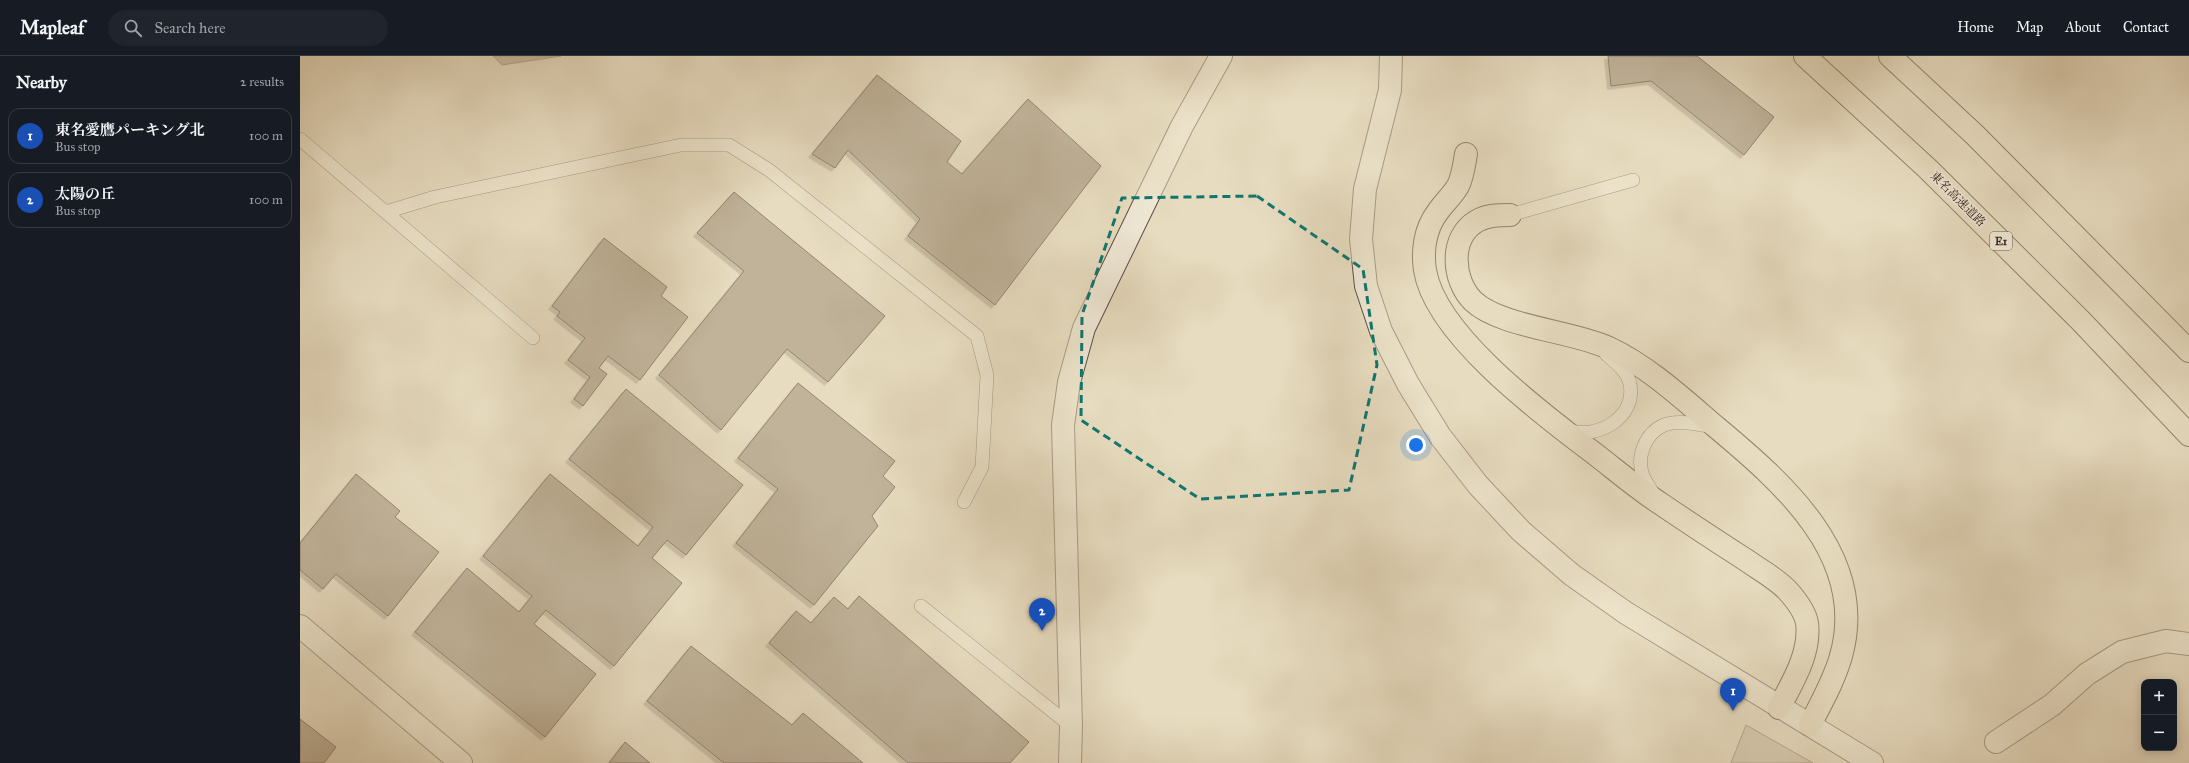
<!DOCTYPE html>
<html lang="en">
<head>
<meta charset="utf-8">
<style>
  body { margin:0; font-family:"IM FELL Great Primer","Noto Serif JP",serif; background:#20242c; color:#f1f3f6 }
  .controls { position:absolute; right:12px; bottom:12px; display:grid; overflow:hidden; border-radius:8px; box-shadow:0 2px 10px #0003 }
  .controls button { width:36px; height:36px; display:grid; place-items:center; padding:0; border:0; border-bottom:1px solid #363941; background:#171b24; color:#f1f3f6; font:20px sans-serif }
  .you { position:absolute; left:1116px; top:389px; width:14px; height:14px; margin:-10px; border:3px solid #fff; border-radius:50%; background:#1a73e8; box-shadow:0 0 0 6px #1a73e833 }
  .badge { display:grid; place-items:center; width:26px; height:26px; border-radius:50%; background:#d93025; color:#fff; font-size:13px; font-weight:700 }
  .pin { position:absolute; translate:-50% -33px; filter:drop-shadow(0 1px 2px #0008) }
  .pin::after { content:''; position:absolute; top:21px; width:14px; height:12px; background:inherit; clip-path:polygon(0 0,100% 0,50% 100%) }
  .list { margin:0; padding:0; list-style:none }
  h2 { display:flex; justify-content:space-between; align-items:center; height:52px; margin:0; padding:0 16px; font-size:17px }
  h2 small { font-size:13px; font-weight:400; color:#9ea1a6 }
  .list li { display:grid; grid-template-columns:26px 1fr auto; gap:12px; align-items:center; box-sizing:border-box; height:56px; margin:0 8px 8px; padding:0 8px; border:1px solid #363941; border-radius:12px }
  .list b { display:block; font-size:15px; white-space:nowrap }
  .list p { margin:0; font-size:13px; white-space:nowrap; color:#9ea1a6 }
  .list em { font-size:13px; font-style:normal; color:#9ea1a6 }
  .icon { flex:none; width:22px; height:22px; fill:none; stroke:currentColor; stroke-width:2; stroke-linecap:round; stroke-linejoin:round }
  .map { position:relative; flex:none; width:1889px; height:707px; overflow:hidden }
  header { display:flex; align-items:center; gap:24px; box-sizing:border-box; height:56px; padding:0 20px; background:#171b24; border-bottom:1px solid #363941 }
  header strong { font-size:19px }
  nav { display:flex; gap:22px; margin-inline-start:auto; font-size:14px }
  .search { width:280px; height:36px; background:#20242c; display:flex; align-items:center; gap:10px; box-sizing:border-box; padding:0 14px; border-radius:22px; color:#9ea1a6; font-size:15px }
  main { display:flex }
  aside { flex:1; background:#171b24 }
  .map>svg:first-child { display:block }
  .green { fill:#c8bca3; stroke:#7c6c5c }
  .water { fill:#a99b86; stroke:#796959 }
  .building { fill:#90806e; stroke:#311d15; filter:url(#shadow) }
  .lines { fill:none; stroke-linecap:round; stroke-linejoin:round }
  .service-casing { stroke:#5e4d40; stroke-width:14 }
  .minor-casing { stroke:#5e4d40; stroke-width:24 }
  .tertiary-casing { stroke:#5e4d40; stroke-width:24 }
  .motorway-casing { stroke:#311d15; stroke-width:24 }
  .service { stroke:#efe8d6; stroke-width:13 }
  .minor { stroke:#efe8d6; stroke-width:22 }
  .tertiary { stroke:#efe8d6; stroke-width:22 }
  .motorway { stroke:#e7dcc0; stroke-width:22 }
  .marked { fill:none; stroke:#0f766e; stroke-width:3; stroke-dasharray:8 5; stroke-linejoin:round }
  .labels { text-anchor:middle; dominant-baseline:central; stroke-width:3; stroke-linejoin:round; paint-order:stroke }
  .shield { fill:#efe8d6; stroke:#6a5a4f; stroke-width:1 }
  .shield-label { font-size:11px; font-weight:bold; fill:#311d15 }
  .street-label { font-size:12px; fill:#311d15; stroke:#efe8d6 }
</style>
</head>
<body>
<header>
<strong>Mapleaf</strong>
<div class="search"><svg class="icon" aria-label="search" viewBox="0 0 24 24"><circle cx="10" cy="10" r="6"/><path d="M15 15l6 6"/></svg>Search here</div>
<nav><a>Home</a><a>Map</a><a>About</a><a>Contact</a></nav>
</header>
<main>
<aside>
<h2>Nearby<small>2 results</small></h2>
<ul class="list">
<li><span class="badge" style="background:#1a4fb4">1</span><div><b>東名愛鷹パーキング北</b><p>Bus stop</p></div><em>100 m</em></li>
<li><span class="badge" style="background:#1a4fb4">2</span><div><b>太陽の丘</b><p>Bus stop</p></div><em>100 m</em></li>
</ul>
</aside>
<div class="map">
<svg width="1889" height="707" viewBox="0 0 1889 707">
  <defs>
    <filter id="shadow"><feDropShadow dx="-3.5" dy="3.5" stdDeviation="0" flood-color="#0004"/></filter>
  </defs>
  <rect width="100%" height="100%" fill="#e7dcc0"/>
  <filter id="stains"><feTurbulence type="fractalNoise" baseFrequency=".005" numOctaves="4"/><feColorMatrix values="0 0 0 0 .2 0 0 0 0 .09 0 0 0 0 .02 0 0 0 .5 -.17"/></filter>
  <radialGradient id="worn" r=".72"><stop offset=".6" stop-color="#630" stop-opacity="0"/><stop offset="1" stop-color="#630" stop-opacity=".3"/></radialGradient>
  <path class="green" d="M 1446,669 L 1513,707 L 1431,707 Z"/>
  <path class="water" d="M 193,0 L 261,0 L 202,9 Z"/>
  <path class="building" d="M 1308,0 L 1397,0 L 1474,61 L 1444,99 L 1351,25 L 1311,30 Z
    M 577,19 L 661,85 L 647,106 L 662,118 L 728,43 L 801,110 L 695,249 L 608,180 L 620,163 L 548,94 L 535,112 L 512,98 Z
    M 434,136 L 585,260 L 528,326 L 487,293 L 421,374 L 359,319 L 444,215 L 397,177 Z
    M 304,182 L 367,231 L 361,240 L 388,261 L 340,324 L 308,300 L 299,312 L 307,318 L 283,350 L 274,343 L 290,321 L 268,304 L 285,282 L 257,260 L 260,256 L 252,250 Z
    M 498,327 L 595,405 L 583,420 L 595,431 L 572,460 L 578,470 L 514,549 L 436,487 L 478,433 L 438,402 Z
    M 326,333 L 443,429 L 386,499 L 367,484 L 352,502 L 382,527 L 314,610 L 246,554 L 234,568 L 296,618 L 245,681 L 115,576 L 167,512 L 219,556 L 232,540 L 183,500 L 250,418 L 338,490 L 353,471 L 269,403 Z
    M 56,418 L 100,455 L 95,461 L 139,496 L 88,560 L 36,518 L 23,533 L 0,514 L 0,487 Z
    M 559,540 L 729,686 L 710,707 L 608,707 L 469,587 L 496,555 L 511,567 L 534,541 L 548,553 Z
    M 391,590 L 492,669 L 503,657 L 563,707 L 424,707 L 347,645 Z
    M 0,663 L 36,691 L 24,707 L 0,707 Z
    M 325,686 L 350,707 L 309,707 Z"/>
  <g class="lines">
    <g class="service-casing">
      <path id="service" d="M 0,83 L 233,282
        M 86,156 L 135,141 L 381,89 L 429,89 L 469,114 L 677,280 L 687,319 L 682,411 L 664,446
        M 1210,159 L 1333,124
        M 1269,374 C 1296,384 1337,362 1330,328 C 1328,316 1315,306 1306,298
        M 1354,439 C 1351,433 1346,427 1343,420 C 1336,401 1345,377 1364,369 C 1379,363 1398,369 1413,371
        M 621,550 L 771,670"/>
    </g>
    <g class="minor-casing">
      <path id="minor" d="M 1696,686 L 1752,649 L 1787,618 L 1822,596 L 1866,585 L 1889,588"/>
    </g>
    <g class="tertiary-casing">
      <path id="tertiary" d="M 1091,0 L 1090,34 L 1065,133 L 1061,183 L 1066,230 L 1081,275 L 1108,328 L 1140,380 L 1178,429 L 1221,475 L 1272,519 L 1326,557 L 1572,707
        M 0,570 L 161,707
        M 770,707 L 771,670 L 763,369 L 769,326 L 784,272 L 882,70 L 921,0"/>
    </g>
    <g class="motorway-casing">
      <path id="motorway" d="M 1505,0 L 1628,113 L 1781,265 L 1889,379
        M 1590,0 L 1675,79 L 1889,295
        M 1166,98 C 1164,109 1163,120 1158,130 C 1152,140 1143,148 1137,157 C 1125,173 1122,195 1125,214 C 1135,279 1245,360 1295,398 C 1317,415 1338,433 1361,448 C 1389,467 1418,486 1446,504 C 1460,514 1477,523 1488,535 C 1496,544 1505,555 1507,567 C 1511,597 1492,627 1479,652
        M 1210,159 C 1199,159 1187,159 1177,165 C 1149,181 1152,224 1173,245 C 1200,271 1273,275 1309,292 C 1349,311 1382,342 1416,371 C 1483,427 1569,501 1541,600 C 1534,625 1521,647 1510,669"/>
    </g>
    <use href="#service" class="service"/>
    <use href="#minor" class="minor"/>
    <use href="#tertiary" class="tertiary"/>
    <use href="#motorway" class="motorway"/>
  </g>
  <path d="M0 0H1889V707H0ZM 957,140 L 1063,213 L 1077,309 L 1049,434 L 900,443 L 781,364 L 782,259 L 822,142 Z" fill="#e7dcc0" fill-opacity=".55" fill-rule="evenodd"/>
  <path class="marked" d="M 957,140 L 1063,213 L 1077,309 L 1049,434 L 900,443 L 781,364 L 782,259 L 822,142 Z"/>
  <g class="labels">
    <rect class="shield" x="1690" y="176" width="22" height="18" rx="3"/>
    <g class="shield-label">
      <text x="1701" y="185">E1</text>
    </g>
    <g class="street-label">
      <text transform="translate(1658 143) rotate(45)">東名高速道路</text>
    </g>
  </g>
  <rect width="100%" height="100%" filter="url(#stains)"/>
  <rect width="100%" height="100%" fill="url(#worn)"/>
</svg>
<div class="controls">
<button>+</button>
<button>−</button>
</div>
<div class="you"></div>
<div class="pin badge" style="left:1433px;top:655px;background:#1a4fb4">1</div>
<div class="pin badge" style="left:742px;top:575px;background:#1a4fb4">2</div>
</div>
</main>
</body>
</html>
